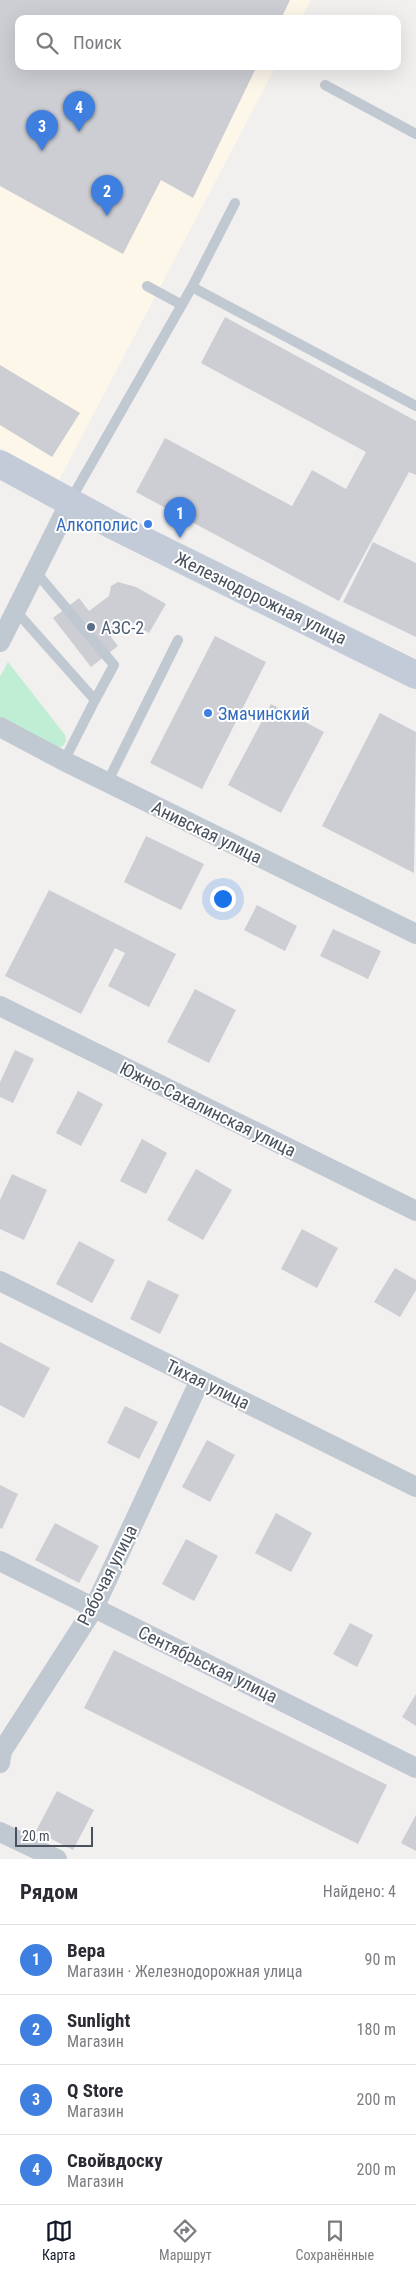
<!DOCTYPE html>
<html lang="ru">
<head>
<meta charset="utf-8">
<style>
  body { margin:0; font-family:"Roboto Condensed",sans-serif; background:#f2f2f3; color:#2b2b33 }
  .scale { position:absolute; left:15px; bottom:12px; width:78px; box-sizing:border-box; padding-left:5px; border:2px solid #48515c; border-top:0; font-size:14px; line-height:18px; white-space:nowrap; color:#48515c; -webkit-text-stroke:4px #fff; paint-order:stroke }
  .you { position:absolute; left:222px; top:898px; width:18px; height:18px; margin:-12px; border:4px solid #fff; border-radius:50%; background:#1a73e8; box-shadow:0 0 0 8px #1a73e833 }
  .badge { display:grid; place-items:center; width:32px; height:32px; border-radius:50%; background:#111827; color:#fff; font-size:16px; font-weight:700 }
  .pin { position:absolute; translate:-50% -41px; filter:drop-shadow(0 1px 2px #0008) }
  .pin::after { content:''; position:absolute; top:26px; width:18px; height:15px; background:inherit; clip-path:polygon(0 0,100% 0,50% 100%) }
  .list { margin:0; padding:0; list-style:none }
  h2 { display:flex; justify-content:space-between; align-items:center; height:65px; margin:0; padding:0 20px; font-size:21px }
  h2 small { font-size:16px; font-weight:400; color:#7c7c81 }
  .list li { display:grid; grid-template-columns:32px 1fr auto; gap:15px; align-items:center; box-sizing:border-box; height:70px; padding:0 20px; border-top:1px solid #e1e1e2 }
  .list b { display:block; font-size:19px; white-space:nowrap }
  .list p { margin:0; font-size:16px; white-space:nowrap; color:#7c7c81 }
  .list em { font-size:16px; font-style:normal; color:#7c7c81 }
  .icon { flex:none; width:28px; height:28px; fill:none; stroke:currentColor; stroke-width:2; stroke-linecap:round; stroke-linejoin:round }
  .map { position:relative; flex:none; width:416px; height:1859px; overflow:hidden }
  .search { position:absolute; background:#fff; box-shadow:0 5px 20px #0002; left:15px; right:15px; top:15px; height:55px; display:flex; align-items:center; gap:12px; box-sizing:border-box; padding:0 18px; border-radius:10px; color:#7c7c81; font-size:19px }
  .sheet { height:345px; background:#fff }
  nav { display:flex; justify-content:space-around; align-items:center; box-sizing:border-box; height:70px; border-top:1px solid #e1e1e2; background:#fff; font-size:14px; color:#7c7c81 }
  nav a { display:grid; justify-items:center; gap:2px }
  nav .on { color:#111827 }
  .map>svg:first-child { display:block }
  .commercial { fill:#fcf7e9 }
  .green { fill:#bfeed4 }
  .building { fill:#ccced4 }
  .lines { fill:none; stroke-linecap:round; stroke-linejoin:round }
  .service { stroke:#c0c8d1; stroke-width:10 }
  .minor { stroke:#c0c8d1; stroke-width:20 }
  .secondary { stroke:#c2cbd7; stroke-width:28 }
  .shop-dot { fill:#3f7fe0; stroke:#fff; stroke-width:2 }
  .service-dot { fill:#5c6f8a; stroke:#fff; stroke-width:2 }
  .labels { text-anchor:middle; dominant-baseline:central; stroke-width:4; stroke-linejoin:round; paint-order:stroke }
  .shop-label { font-size:18px; fill:#366cbe; stroke:#fff; text-anchor:end }
  .street-label { font-size:18px; fill:#48515c; stroke:#fff }
  .service-label { font-size:18px; fill:#4e5e75; stroke:#fff; text-anchor:start }
</style>
</head>
<body>
<div class="map">
<svg width="416" height="1859" viewBox="0 0 416 1859">
  <rect width="100%" height="100%" fill="#f2efef"/>
  <path class="commercial" d="M 0,0 L 311,0 L 301,19 L 19,19 L 19,66 L 276,66 L 59,480 L 0,448 Z"/>
  <path class="green" d="M 8,662 L 65,735 L 66,741 L 63,746 L 58,748 L 0,718 L 0,677 Z"/>
  <path class="building" d="M 0,0 L 290,0 L 281,19 L 19,19 L 19,66 L 257,66 L 193,198 L 161,180 L 123,254 L 0,186 Z
    M 225,317 L 416,421 L 416,475 L 409,472 L 339,601 L 136,492 L 165,438 L 292,506 L 312,470 L 346,489 L 366,452 L 201,363 Z
    M 0,365 L 80,413 L 52,457 L 0,425 Z
    M 373,542 L 416,563 L 416,637 L 343,602 Z
    M 118,582 L 136,587 L 166,604 L 149,633 L 130,621 L 111,637 L 118,646 L 91,667 L 53,618 L 79,598 L 89,611 L 109,596 L 111,586 Z
    M 215,636 L 266,662 L 202,789 L 150,763 Z
    M 271,704 L 324,732 L 281,813 L 228,785 Z
    M 380,713 L 416,732 L 414,873 L 322,826 Z
    M 146,836 L 204,864 L 181,910 L 124,882 Z
    M 49,890 L 176,954 L 149,1007 L 108,986 L 125,953 L 115,948 L 81,1014 L 5,976 Z
    M 257,905 L 297,926 L 285,951 L 244,930 Z
    M 333,929 L 381,951 L 368,979 L 320,956 Z
    M 195,989 L 236,1010 L 209,1063 L 167,1042 Z
    M 15,1050 L 34,1059 L 13,1103 L 0,1097 L 0,1082 Z
    M 78,1091 L 103,1104 L 81,1146 L 56,1133 Z
    M 142,1139 L 167,1153 L 146,1194 L 120,1181 Z
    M 196,1169 L 232,1190 L 203,1240 L 167,1220 Z
    M 12,1174 L 47,1190 L 24,1240 L 0,1229 L 0,1200 Z
    M 302,1229 L 338,1248 L 317,1288 L 281,1269 Z
    M 79,1241 L 115,1260 L 92,1303 L 56,1284 Z
    M 395,1268 L 416,1280 L 416,1290 L 400,1317 L 374,1302 Z
    M 148,1280 L 179,1295 L 160,1334 L 130,1319 Z
    M 0,1342 L 50,1368 L 24,1418 L 0,1405 Z
    M 125,1406 L 158,1422 L 139,1459 L 107,1443 Z
    M 207,1440 L 235,1455 L 210,1502 L 182,1487 Z
    M 0,1485 L 18,1494 L 2,1529 L 0,1528 Z
    M 276,1513 L 312,1533 L 291,1572 L 255,1553 Z
    M 55,1523 L 99,1546 L 79,1583 L 35,1560 Z
    M 186,1539 L 218,1556 L 194,1601 L 162,1584 Z
    M 350,1623 L 373,1635 L 357,1667 L 333,1654 Z
    M 114,1650 L 387,1785 L 358,1844 L 84,1708 Z
    M 416,1694 L 416,1726 L 402,1717 Z
    M 57,1791 L 94,1810 L 73,1850 L 36,1831 Z
    M 416,1815 L 416,1851 L 401,1843 Z"/>
  <g class="lines">
    <path class="service" d="M 325,85 L 416,134
      M 147,286 L 182,305
      M 192,287 L 416,406
      M 70,501 L 192,287 L 235,203
      M 35,571 L 114,665 L 95,700
      M 15,610 L 95,700 L 64,761
      M 107,783 L 178,640"/>
    <path class="minor" d="M 0,642 L 70,502
      M 0,727 L 64,761 L 416,934
      M 0,1006 L 416,1211
      M 0,1281 L 416,1487
      M 0,1561 L 416,1768
      M 0,1763 L 2,1751 L 94,1608 L 200,1380
      M 0,1832 L 57,1859"/>
    <path class="secondary" d="M 0,464 L 114,526 L 416,675"/>
  </g>
  <g class="shop-dot">
    <circle cx="148" cy="524" r="5"/>
    <circle cx="208" cy="713" r="5"/>
  </g>
  <circle class="service-dot" cx="91" cy="627" r="5"/>
  <g class="labels">
    <g class="shop-label">
      <text x="138" y="524">Алкополис</text>
      <text x="218" y="713" text-anchor="start">Змачинский</text>
    </g>
    <g class="street-label">
      <text transform="translate(261 598) rotate(26)">Железнодорожная улица</text>
      <text transform="translate(207 832) rotate(26)">Анивская улица</text>
      <text transform="translate(208 1109) rotate(26)">Южно-Сахалинская улица</text>
      <text transform="translate(208 1384) rotate(26)">Тихая улица</text>
      <text transform="translate(107 1575) rotate(-63)">Рабочая улица</text>
      <text transform="translate(208 1664) rotate(26)">Сентябрьская улица</text>
    </g>
    <g class="service-label">
      <text x="101" y="627">АЗС-2</text>
    </g>
  </g>
</svg>
<div class="scale">20 m</div>
<div class="you"></div>
<div class="pin badge" style="left:180px;top:538px;background:#3f7fe0">1</div>
<div class="pin badge" style="left:107px;top:216px;background:#3f7fe0">2</div>
<div class="pin badge" style="left:42px;top:151px;background:#3f7fe0">3</div>
<div class="pin badge" style="left:79px;top:132px;background:#3f7fe0">4</div>
<div class="search"><svg class="icon" aria-label="search" viewBox="0 0 24 24"><circle cx="10" cy="10" r="6"/><path d="M15 15l6 6"/></svg>Поиск</div>
</div>
<section class="sheet">
<h2>Рядом<small>Найдено: 4</small></h2>
<ul class="list">
<li><span class="badge" style="background:#3f7fe0">1</span><div><b>Вера</b><p>Магазин · Железнодорожная улица</p></div><em>90 m</em></li>
<li><span class="badge" style="background:#3f7fe0">2</span><div><b>Sunlight</b><p>Магазин</p></div><em>180 m</em></li>
<li><span class="badge" style="background:#3f7fe0">3</span><div><b>Q Store</b><p>Магазин</p></div><em>200 m</em></li>
<li><span class="badge" style="background:#3f7fe0">4</span><div><b>Свойвдоску</b><p>Магазин</p></div><em>200 m</em></li>
</ul>
</section>
<nav>
<a class="on"><svg class="icon" aria-label="map" viewBox="0 0 24 24"><path d="M3 6l6-2 6 2 6-2v14l-6 2-6-2-6 2zM9 4v14M15 6v14"/></svg>Карта</a>
<a><svg class="icon" aria-label="directions" viewBox="0 0 24 24"><path d="M12 3l9 9-9 9-9-9zM9 14v-3h6M13 9l2 2-2 2"/></svg>Маршрут</a>
<a><svg class="icon" aria-label="saved" viewBox="0 0 24 24"><path d="M7 4h10v16l-5-4-5 4z"/></svg>Сохранённые</a>
</nav>
</body>
</html>
